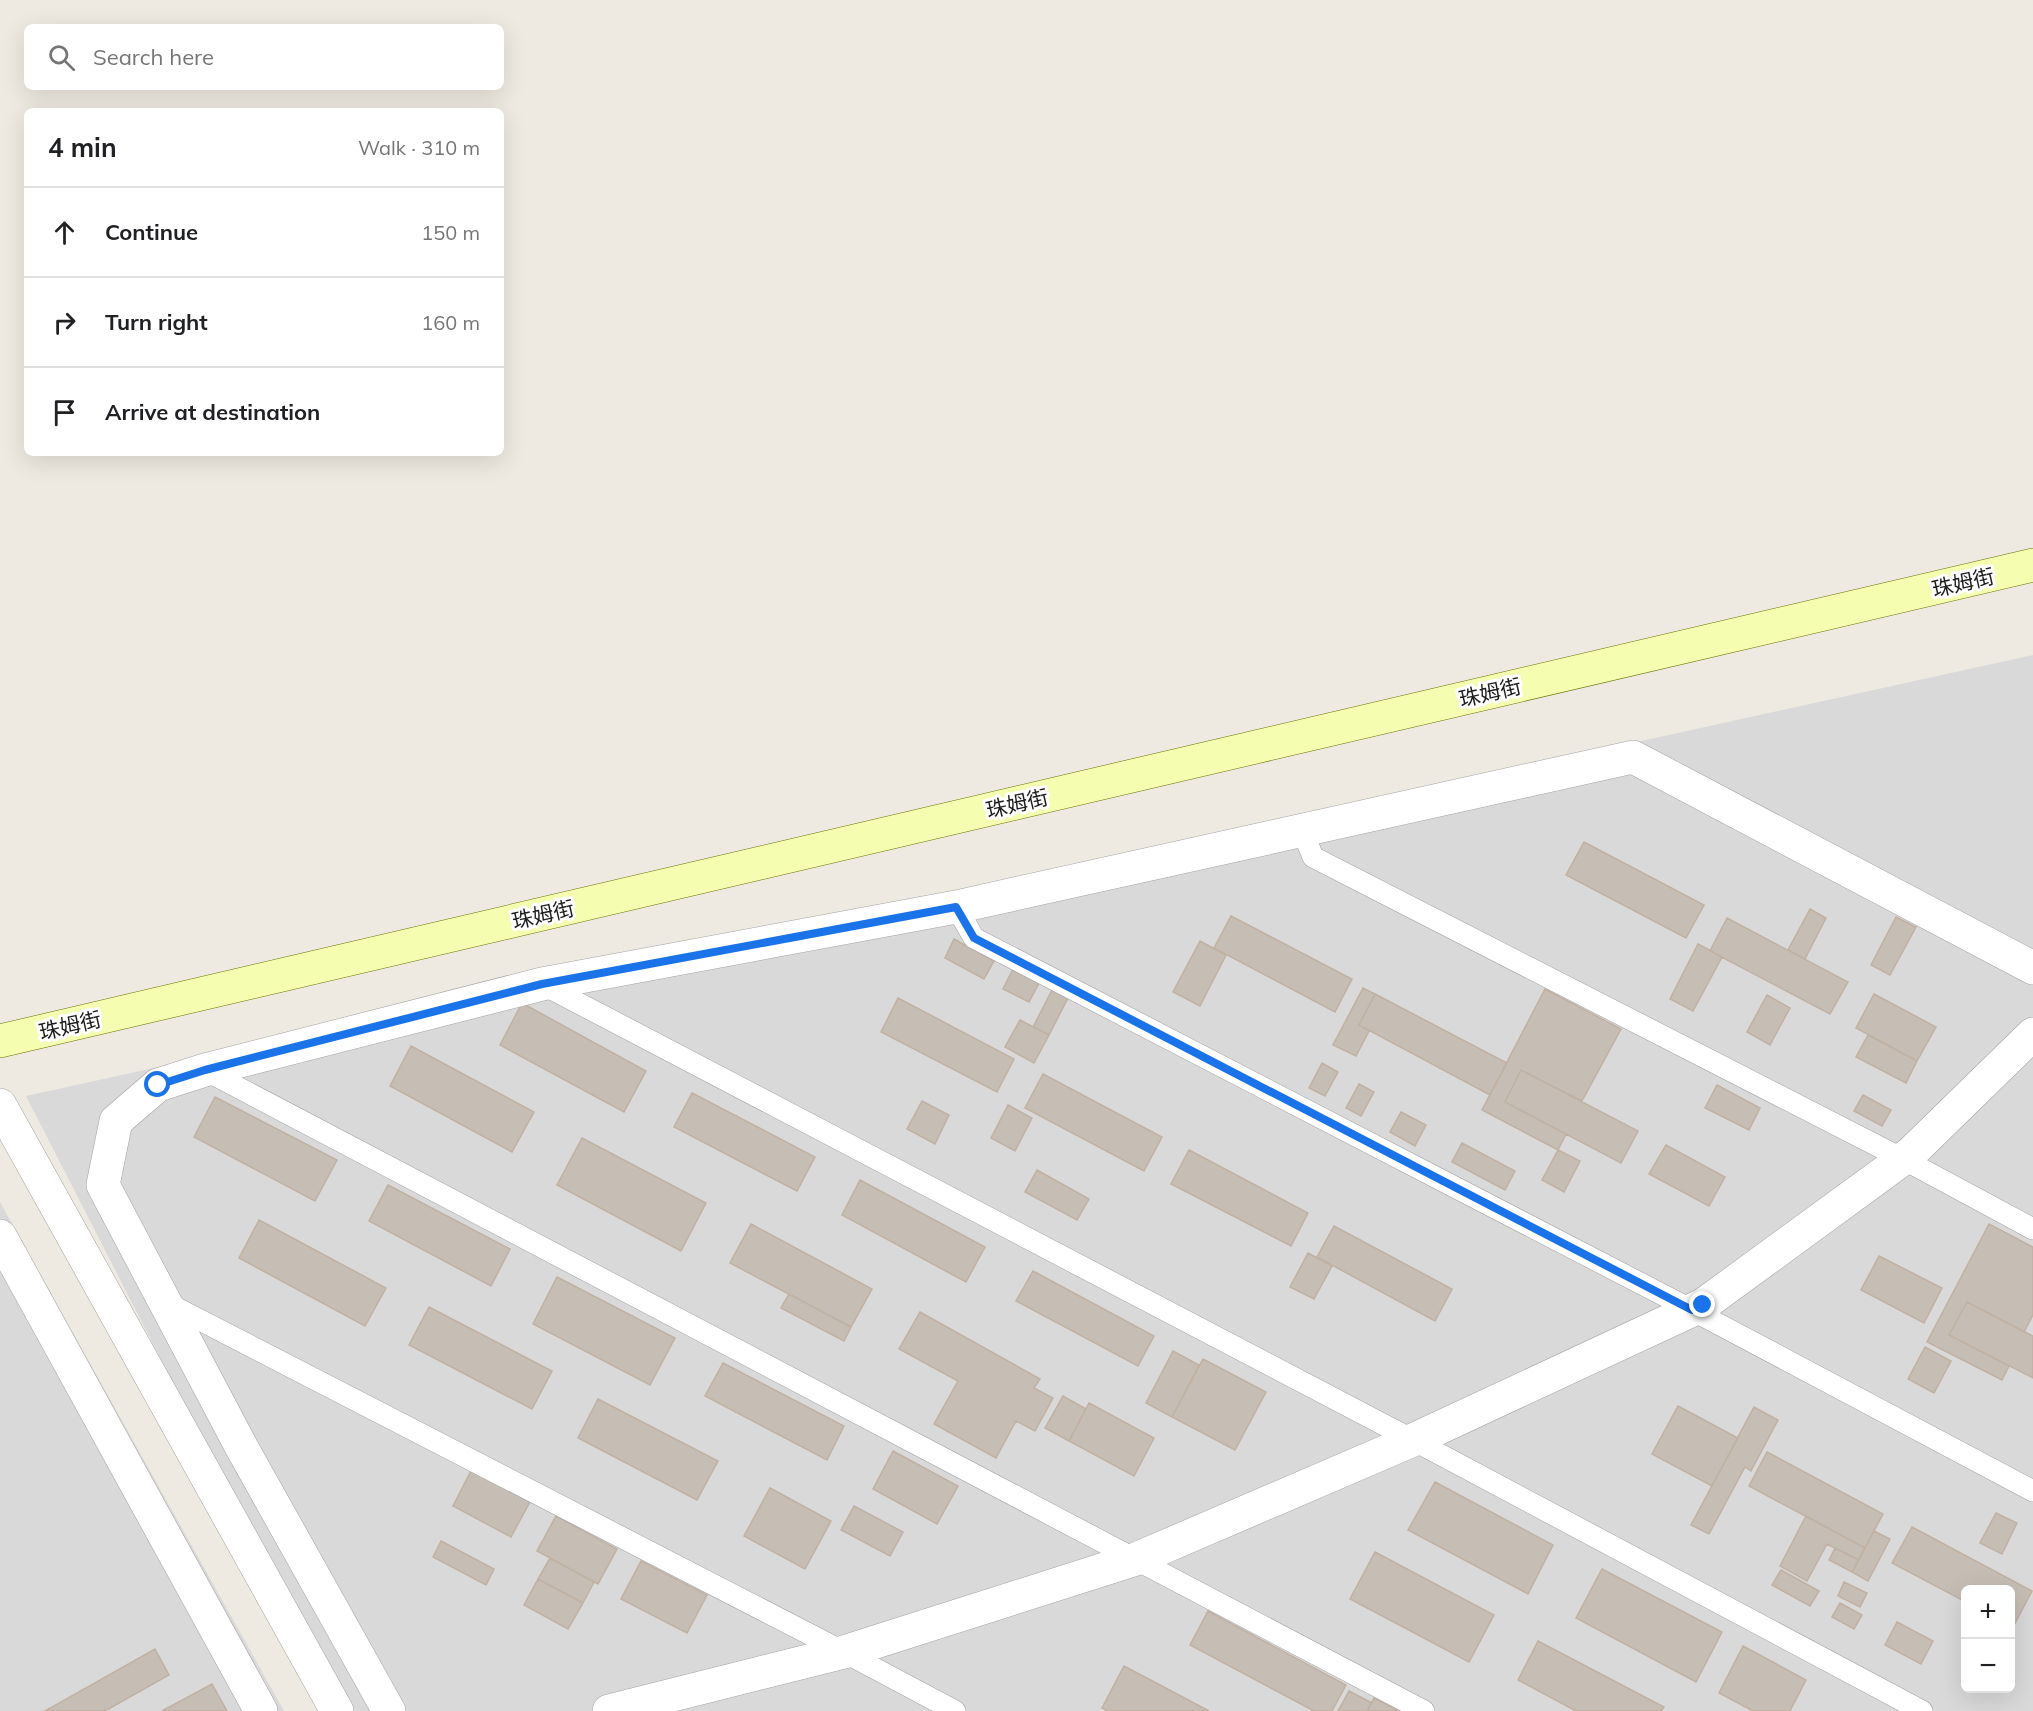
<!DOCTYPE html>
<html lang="en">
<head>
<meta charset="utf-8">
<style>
  body { margin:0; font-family:Mulish,"Noto Sans SC",sans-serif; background:#f2f2f2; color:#202124 }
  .controls { position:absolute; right:18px; bottom:18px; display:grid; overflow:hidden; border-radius:9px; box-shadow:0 6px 24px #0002 }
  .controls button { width:54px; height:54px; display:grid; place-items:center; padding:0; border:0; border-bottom:2px solid #e0e0e0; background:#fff; color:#202124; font:30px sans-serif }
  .stop { position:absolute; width:18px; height:18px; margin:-14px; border:4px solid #1a73e8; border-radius:50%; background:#fff }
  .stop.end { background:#1a73e8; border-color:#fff; box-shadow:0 2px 6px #0008 }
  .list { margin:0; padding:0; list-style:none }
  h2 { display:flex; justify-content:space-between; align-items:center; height:78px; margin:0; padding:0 24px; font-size:26px }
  h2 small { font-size:20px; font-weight:400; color:#757577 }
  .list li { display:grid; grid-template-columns:39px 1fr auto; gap:18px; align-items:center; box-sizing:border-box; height:90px; padding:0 24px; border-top:2px solid #e0e0e0 }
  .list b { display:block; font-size:22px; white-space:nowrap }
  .list em { font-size:20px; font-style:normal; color:#757577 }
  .icon { flex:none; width:33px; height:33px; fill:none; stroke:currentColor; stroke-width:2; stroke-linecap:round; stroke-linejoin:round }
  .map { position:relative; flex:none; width:2033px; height:1711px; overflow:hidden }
  .search { position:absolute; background:#fff; box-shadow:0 6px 24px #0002; left:24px; top:24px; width:480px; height:66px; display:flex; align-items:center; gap:15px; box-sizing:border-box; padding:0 21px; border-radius:9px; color:#757577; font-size:22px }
  .panel { position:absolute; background:#fff; box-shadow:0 6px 24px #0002; left:24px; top:108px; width:480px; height:348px; border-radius:9px }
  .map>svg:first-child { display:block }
  .residential { fill:#dad9d9; fill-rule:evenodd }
  .building { fill:#c6bdb4; stroke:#c0b1a2; stroke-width:1.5 }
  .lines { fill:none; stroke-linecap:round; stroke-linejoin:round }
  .service-casing { stroke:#a3a3a3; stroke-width:22 }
  .minor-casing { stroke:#a3a3a3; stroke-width:34 }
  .tertiary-casing { stroke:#a3a3a3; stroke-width:34 }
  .secondary-casing { stroke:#637600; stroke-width:34 }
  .service { stroke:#fff; stroke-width:21 }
  .minor { stroke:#fff; stroke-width:33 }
  .tertiary { stroke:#fff; stroke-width:33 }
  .secondary { stroke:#f5fdb0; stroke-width:33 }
  .route { stroke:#1a73e8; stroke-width:8 }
  .labels { text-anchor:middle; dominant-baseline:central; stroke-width:6; stroke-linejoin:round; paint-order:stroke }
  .street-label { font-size:21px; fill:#1c1c1c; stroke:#fff }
</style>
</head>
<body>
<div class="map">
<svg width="2033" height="1711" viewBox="0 0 2033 1711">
  <rect width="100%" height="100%" fill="#eeeae1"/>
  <path class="residential" d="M 2033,655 L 2033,1711 L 341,1711 L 26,1096 ZM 1966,1590 L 2010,1590 L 2010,1688 L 1966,1688 Z
    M 0,1202 L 284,1711 L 0,1711 Z"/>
  <path class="building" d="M 1584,842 L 1704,905 L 1686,938 L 1566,875 Z
    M 1810,909 L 1826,918 L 1805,959 L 1788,950 Z
    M 1231,916 L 1352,979 L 1335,1012 L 1214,948 Z
    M 1896,917 L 1916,927 L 1890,975 L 1871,965 Z
    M 1727,918 L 1848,982 L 1830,1014 L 1710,951 Z
    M 954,939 L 994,961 L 984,979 L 945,958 Z
    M 1200,941 L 1226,955 L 1200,1006 L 1173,992 Z
    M 1698,944 L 1722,957 L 1693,1011 L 1670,999 Z
    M 1013,969 L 1039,983 L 1029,1002 L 1003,989 Z
    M 1363,988 L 1375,994 L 1359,1025 L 1369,1031 L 1356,1056 L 1333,1045 Z
    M 1545,989 L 1621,1029 L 1582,1101 L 1521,1070 L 1505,1102 L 1566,1134 L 1558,1150 L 1482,1110 Z
    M 1052,990 L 1068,998 L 1049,1035 L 1033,1027 Z
    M 1375,994 L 1507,1063 L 1490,1095 L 1359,1025 Z
    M 1874,994 L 1936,1027 L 1917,1061 L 1856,1028 Z
    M 1767,995 L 1790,1008 L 1770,1045 L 1747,1032 Z
    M 898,998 L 1014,1059 L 997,1092 L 881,1032 Z
    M 522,1003 L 646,1071 L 624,1112 L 500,1045 Z
    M 1020,1020 L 1049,1035 L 1034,1063 L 1005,1047 Z
    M 1868,1035 L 1917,1061 L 1906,1083 L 1856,1057 Z
    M 411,1046 L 534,1112 L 512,1152 L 390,1086 Z
    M 1322,1063 L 1338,1072 L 1325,1096 L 1309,1088 Z
    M 1521,1070 L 1638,1131 L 1621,1163 L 1505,1102 Z
    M 1043,1074 L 1162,1137 L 1144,1171 L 1025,1108 Z
    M 1359,1084 L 1374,1092 L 1361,1116 L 1346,1108 Z
    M 1717,1085 L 1760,1108 L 1749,1130 L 1705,1108 Z
    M 692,1093 L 815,1157 L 797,1191 L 674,1127 Z
    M 1863,1095 L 1891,1110 L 1882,1126 L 1854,1111 Z
    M 215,1097 L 337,1160 L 315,1201 L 194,1137 Z
    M 922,1101 L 949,1115 L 935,1144 L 907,1129 Z
    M 1008,1105 L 1032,1118 L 1015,1151 L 991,1138 Z
    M 1401,1112 L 1426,1125 L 1415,1146 L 1390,1132 Z
    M 582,1138 L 706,1203 L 681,1251 L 557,1185 Z
    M 1462,1143 L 1515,1171 L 1505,1190 L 1452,1162 Z
    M 1666,1145 L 1725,1177 L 1709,1206 L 1649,1174 Z
    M 1189,1150 L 1308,1213 L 1291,1246 L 1171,1184 Z
    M 1558,1150 L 1580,1161 L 1564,1192 L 1542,1180 Z
    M 1037,1170 L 1089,1199 L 1077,1220 L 1025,1192 Z
    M 860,1180 L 985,1247 L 966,1282 L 842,1215 Z
    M 388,1185 L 510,1249 L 491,1286 L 369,1221 Z
    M 259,1220 L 386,1288 L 365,1326 L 239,1258 Z
    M 751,1224 L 872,1289 L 851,1327 L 730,1263 Z
    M 1989,1224 L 2033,1247 L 2033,1315 L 2024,1332 L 1967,1302 L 1949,1335 L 2009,1366 L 2002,1380 L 1927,1342 Z
    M 1334,1226 L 1452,1289 L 1435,1321 L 1317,1257 Z
    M 1308,1253 L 1332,1266 L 1314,1299 L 1290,1287 Z
    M 1879,1256 L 1942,1288 L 1924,1323 L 1861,1290 Z
    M 1033,1271 L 1154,1336 L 1138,1366 L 1016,1301 Z
    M 557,1277 L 675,1338 L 650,1385 L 533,1324 Z
    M 789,1294 L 851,1327 L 844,1341 L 781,1308 Z
    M 1967,1302 L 2033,1336 L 2033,1378 L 1949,1335 Z
    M 429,1307 L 552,1371 L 532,1409 L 409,1345 Z
    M 920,1312 L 1040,1379 L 1034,1388 L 1053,1398 L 1035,1431 L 1016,1421 L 996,1458 L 934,1424 L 958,1381 L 899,1349 Z
    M 1925,1347 L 1951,1361 L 1934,1393 L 1908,1379 Z
    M 1173,1351 L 1199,1365 L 1172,1417 L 1146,1403 Z
    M 1203,1359 L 1266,1392 L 1235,1450 L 1172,1417 Z
    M 723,1363 L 844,1426 L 827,1460 L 705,1396 Z
    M 1063,1396 L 1086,1409 L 1069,1441 L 1045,1428 Z
    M 598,1399 L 718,1461 L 697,1500 L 578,1438 Z
    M 1089,1403 L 1154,1438 L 1134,1476 L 1069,1441 Z
    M 1678,1406 L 1738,1438 L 1712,1486 L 1652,1454 Z
    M 1754,1407 L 1778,1420 L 1751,1471 L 1745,1467 L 1709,1534 L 1691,1525 Z
    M 893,1451 L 958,1486 L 937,1524 L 873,1489 Z
    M 1767,1452 L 1883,1514 L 1865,1548 L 1749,1486 Z
    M 472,1469 L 531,1500 L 511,1537 L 453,1506 Z
    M 1435,1482 L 1553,1545 L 1528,1594 L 1408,1530 Z
    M 770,1488 L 831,1521 L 805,1569 L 744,1536 Z
    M 854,1506 L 903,1532 L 890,1556 L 841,1530 Z
    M 1996,1513 L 2017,1523 L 2002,1554 L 1980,1543 Z
    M 556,1516 L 617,1549 L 598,1584 L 537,1551 Z
    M 1806,1516 L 1865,1548 L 1859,1560 L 1827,1544 L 1807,1581 L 1780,1566 Z
    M 1912,1527 L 2032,1591 L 2013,1627 L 2010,1626 L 2010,1590 L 1966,1590 L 1966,1602 L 1892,1563 Z
    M 1874,1531 L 1890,1539 L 1868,1581 L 1852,1572 Z
    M 441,1541 L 494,1569 L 486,1585 L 433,1557 Z
    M 1835,1548 L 1859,1560 L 1852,1572 L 1829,1560 Z
    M 1375,1552 L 1494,1615 L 1469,1662 L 1350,1599 Z
    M 550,1558 L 594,1582 L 583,1603 L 538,1579 Z
    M 641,1561 L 707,1595 L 687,1633 L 621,1599 Z
    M 1602,1569 L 1722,1632 L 1696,1682 L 1576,1618 Z
    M 1781,1570 L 1819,1591 L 1810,1606 L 1772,1585 Z
    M 538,1579 L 583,1603 L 568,1629 L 524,1605 Z
    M 1844,1582 L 1867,1593 L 1860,1607 L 1838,1596 Z
    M 1840,1603 L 1862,1615 L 1854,1629 L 1832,1617 Z
    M 1208,1611 L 1346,1685 L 1332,1711 L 1314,1711 L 1190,1645 Z
    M 1897,1622 L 1933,1641 L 1921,1664 L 1885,1645 Z
    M 1538,1641 L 1664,1707 L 1661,1711 L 1576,1711 L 1518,1680 Z
    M 1743,1646 L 1806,1680 L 1790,1711 L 1753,1711 L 1719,1693 Z
    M 155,1649 L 169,1675 L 105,1711 L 45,1711 Z
    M 1124,1666 L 1209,1711 L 1108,1711 L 1102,1708 Z
    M 212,1684 L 227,1711 L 162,1711 Z
    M 1349,1691 L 1372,1703 L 1367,1711 L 1338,1711 Z
    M 1374,1698 L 1399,1711 L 1367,1711 Z"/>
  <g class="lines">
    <g class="service-casing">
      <path id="service" d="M 1302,830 L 1313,857 L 1903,1159 L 2033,1229
        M 956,907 L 974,938 L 1692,1310 L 2033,1491
        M 542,984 L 1413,1440 L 1922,1711
        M 205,1070 L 1424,1711
        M 165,1302 L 844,1652 L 955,1711"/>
    </g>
    <g class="minor-casing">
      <path id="minor" d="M 0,1236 L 261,1711
        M 389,1711 L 242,1448 L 103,1185 L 116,1121 L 158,1085 L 205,1070 L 542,984 L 956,907 L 1633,757 L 2033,968
        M 609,1711 L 844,1652 L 1136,1559 L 1413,1440 L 1703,1305 L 1911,1153 L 2033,1034"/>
    </g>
    <g class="tertiary-casing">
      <path id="tertiary" d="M 0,1105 L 337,1711"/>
    </g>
    <g class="secondary-casing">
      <path id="secondary" d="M 0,1041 L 2033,565"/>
    </g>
    <use href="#service" class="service"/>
    <use href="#minor" class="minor"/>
    <use href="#tertiary" class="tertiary"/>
    <use href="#secondary" class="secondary"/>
  </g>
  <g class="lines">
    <path class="route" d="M 158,1085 L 205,1070 L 542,984 L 956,907 L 974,938 L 1692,1310 L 1703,1305"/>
  </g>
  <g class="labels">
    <g class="street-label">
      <text transform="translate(1963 582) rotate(-13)">珠姆街</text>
      <text transform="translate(1490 692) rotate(-13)">珠姆街</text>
      <text transform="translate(1017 803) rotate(-13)">珠姆街</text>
      <text transform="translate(543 914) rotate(-13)">珠姆街</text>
      <text transform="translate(70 1025) rotate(-13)">珠姆街</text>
    </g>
  </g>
</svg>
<div class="controls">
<button>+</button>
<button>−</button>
</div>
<div class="stop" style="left:158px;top:1085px"></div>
<div class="stop end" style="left:1703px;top:1305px"></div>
<div class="search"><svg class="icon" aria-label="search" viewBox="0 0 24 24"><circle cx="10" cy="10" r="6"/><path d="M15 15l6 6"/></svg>Search here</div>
<section class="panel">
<h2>4 min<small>Walk · 310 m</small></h2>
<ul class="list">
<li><svg class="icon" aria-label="ahead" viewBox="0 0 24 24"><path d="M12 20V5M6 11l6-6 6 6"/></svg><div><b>Continue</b></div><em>150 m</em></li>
<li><svg class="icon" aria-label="right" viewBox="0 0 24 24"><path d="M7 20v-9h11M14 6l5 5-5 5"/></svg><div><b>Turn right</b></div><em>160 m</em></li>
<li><svg class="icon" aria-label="arrive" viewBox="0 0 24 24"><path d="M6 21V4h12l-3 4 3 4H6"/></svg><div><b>Arrive at destination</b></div></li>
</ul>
</section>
</div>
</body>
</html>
